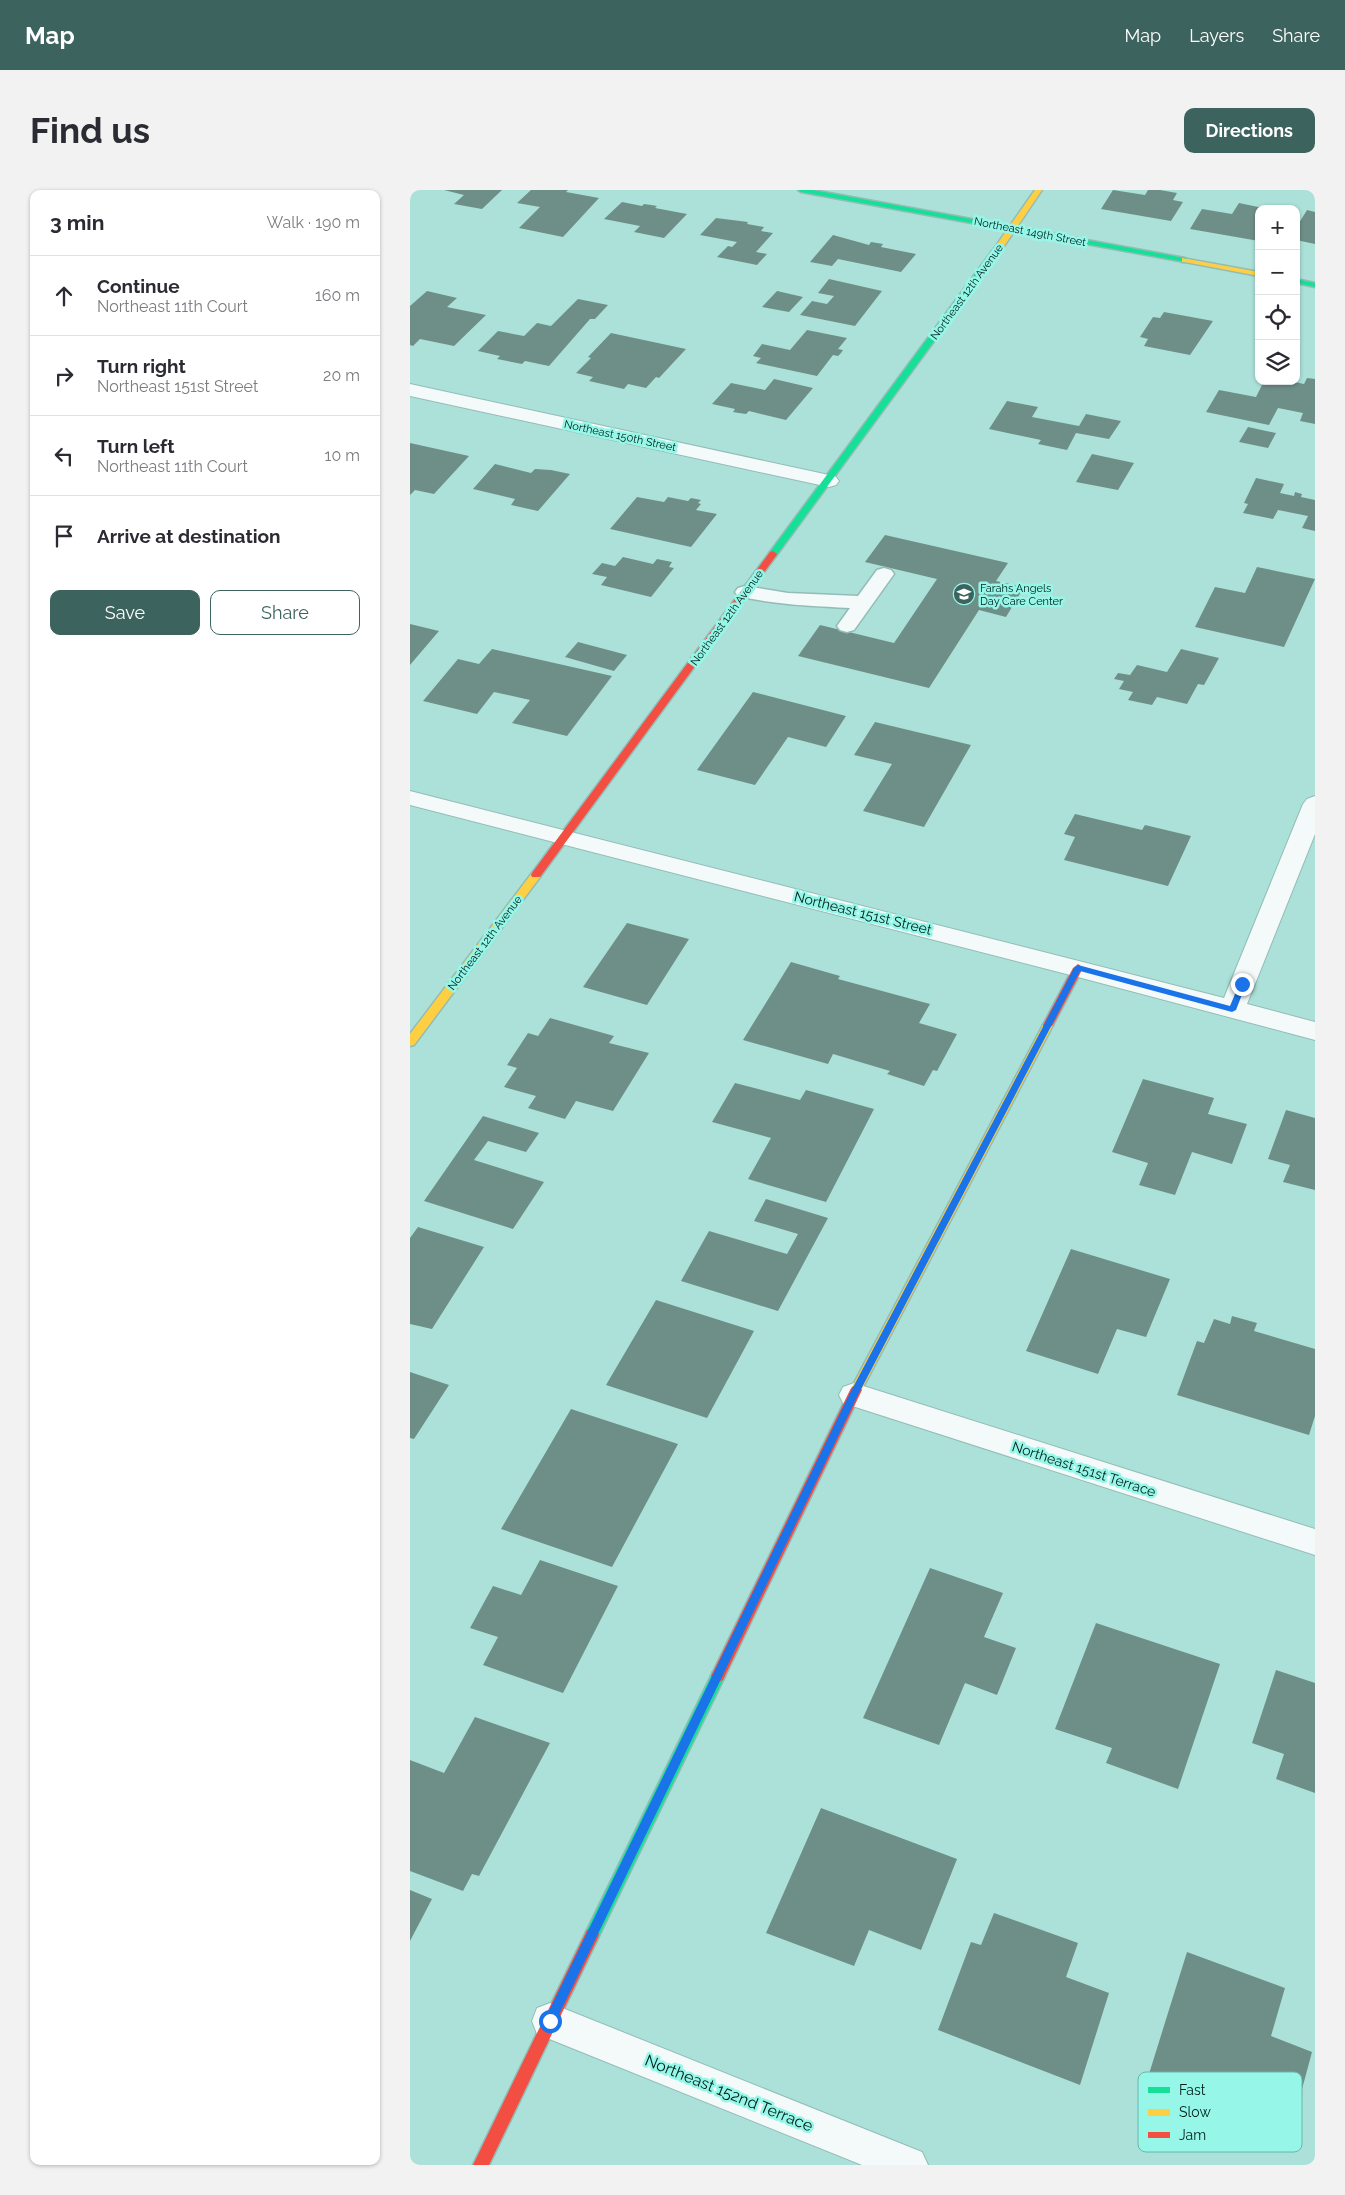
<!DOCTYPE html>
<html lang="en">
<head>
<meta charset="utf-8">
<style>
  body { margin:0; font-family:Raleway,sans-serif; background:#f2f2f3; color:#2b2b33 }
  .controls { position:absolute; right:15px; top:15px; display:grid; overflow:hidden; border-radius:10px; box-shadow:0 1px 4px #0004 }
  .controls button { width:45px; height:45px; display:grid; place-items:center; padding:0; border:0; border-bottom:1px solid #e1e1e2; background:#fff; color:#2b2b33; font:25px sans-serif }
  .stop { position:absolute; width:15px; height:15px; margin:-11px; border:4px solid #1a73e8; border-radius:50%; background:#fff }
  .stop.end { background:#1a73e8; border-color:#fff; box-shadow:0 1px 5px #0008 }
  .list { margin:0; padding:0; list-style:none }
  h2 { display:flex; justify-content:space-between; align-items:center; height:65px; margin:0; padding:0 20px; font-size:21px }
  h2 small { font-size:16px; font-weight:400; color:#7c7c81 }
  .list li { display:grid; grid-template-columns:32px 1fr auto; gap:15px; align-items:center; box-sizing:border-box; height:80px; padding:0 20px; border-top:1px solid #e1e1e2 }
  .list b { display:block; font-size:19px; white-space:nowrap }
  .list p { margin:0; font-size:16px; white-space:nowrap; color:#7c7c81 }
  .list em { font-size:16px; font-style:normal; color:#7c7c81 }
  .actions { display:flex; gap:10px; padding:15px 20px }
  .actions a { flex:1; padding:11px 0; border:1px solid #3c635e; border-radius:10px; text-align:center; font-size:18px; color:#3c635e }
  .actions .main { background:#3c635e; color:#fff }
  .icon { flex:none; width:28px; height:28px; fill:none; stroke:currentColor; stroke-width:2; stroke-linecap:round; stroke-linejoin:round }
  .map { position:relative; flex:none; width:905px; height:1975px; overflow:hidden; border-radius:10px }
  header { display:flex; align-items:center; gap:30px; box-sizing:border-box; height:70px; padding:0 25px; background:#3c635e; color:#fff }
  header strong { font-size:24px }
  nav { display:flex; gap:28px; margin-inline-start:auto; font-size:18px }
  .intro { display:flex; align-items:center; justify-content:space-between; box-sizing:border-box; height:120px; padding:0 30px }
  h1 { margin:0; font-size:35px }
  .button { padding:12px 22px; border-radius:10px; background:#3c635e; color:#fff; font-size:18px; font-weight:700 }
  main { display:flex; gap:30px; padding:0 30px }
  aside { flex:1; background:#fff; border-radius:10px; box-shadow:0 1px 4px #0004 }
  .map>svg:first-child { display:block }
  .building { fill:#6e8f88 }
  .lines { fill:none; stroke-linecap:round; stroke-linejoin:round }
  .lane-casing { stroke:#93bcb7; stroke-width:3 }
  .street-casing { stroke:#93bcb7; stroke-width:2 }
  .fast-casing { stroke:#93bcb7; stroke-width:3 }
  .slow-casing { stroke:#93bcb7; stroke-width:3 }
  .jam-casing { stroke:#93bcb7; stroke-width:3 }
  .lane { fill:#f3faf9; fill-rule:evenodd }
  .street { fill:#f3faf9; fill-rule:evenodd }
  .fast { fill:#16e098; fill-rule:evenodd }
  .slow { fill:#ffcf43; fill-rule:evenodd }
  .jam { fill:#f24e42; fill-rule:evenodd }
  .route { fill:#1a73e8 }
  .labels { text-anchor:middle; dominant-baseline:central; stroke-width:5; stroke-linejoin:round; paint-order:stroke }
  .far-street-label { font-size:11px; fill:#001f1b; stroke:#96f7e8 }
  .far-poi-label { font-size:11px; fill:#001f1b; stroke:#96f7e8; text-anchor:start }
  .street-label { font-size:14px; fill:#001f1b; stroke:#96f7e8 }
  .near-street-label { font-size:16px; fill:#001f1b; stroke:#96f7e8 }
  .key { fill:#96f7e8; stroke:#69b6aa; stroke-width:1 }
  .key-label { font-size:14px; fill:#001f1b }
</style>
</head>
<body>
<header>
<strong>Map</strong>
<nav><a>Map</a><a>Layers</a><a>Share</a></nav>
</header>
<div class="intro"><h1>Find us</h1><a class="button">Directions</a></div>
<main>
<aside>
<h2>3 min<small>Walk · 190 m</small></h2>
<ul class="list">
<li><svg class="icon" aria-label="ahead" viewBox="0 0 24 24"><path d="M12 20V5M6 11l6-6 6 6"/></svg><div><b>Continue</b><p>Northeast 11th Court</p></div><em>160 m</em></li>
<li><svg class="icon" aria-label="right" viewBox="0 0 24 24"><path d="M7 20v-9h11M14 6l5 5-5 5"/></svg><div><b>Turn right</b><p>Northeast 151st Street</p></div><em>20 m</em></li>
<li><svg class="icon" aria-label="left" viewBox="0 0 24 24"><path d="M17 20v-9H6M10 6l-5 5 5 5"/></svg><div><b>Turn left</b><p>Northeast 11th Court</p></div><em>10 m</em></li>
<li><svg class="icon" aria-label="arrive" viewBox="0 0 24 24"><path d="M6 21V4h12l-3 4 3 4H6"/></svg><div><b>Arrive at destination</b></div></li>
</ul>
<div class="actions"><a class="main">Save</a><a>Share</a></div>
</aside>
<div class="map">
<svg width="905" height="1975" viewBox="0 0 905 1975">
  <rect width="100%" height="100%" fill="#ace1d9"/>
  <path class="building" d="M 34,0 L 92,0 L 72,19 L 44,14 L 54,5 Z
    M 121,0 L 158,0 L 156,2 L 189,8 L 153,47 L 109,38 L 130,17 L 107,13 Z
    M 703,0 L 735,5 L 738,0 L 750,0 L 767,3 L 763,10 L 773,12 L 761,31 L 691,19 Z
    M 212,12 L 232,16 L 234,14 L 241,15 L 247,16 L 245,18 L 277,24 L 254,48 L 224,42 L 230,36 L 194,29 Z
    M 829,13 L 853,18 L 855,15 L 873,19 L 849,19 L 849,51 L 780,39 L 792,19 L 822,24 Z
    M 897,20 L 905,22 L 905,54 L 886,50 L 886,38 Z
    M 306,28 L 338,32 L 337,34 L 354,37 L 351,41 L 363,43 L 346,62 L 357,64 L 347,75 L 307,67 L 318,56 L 322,57 L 327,52 L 290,45 Z
    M 423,45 L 459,55 L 461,52 L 473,54 L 471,57 L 506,64 L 491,82 L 428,69 L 422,76 L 400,72 Z
    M 419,89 L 472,101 L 445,136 L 390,125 L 402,111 L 417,114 L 424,106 L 408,103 Z
    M 17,101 L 47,108 L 37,117 L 76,125 L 44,156 L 10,149 L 3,156 L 0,155 L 0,116 Z
    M 367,101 L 393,107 L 379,122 L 352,117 Z
    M 168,109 L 198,115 L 185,129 L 180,129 L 139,176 L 115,171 L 112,174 L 87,169 L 90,166 L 68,161 L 88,141 L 114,146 L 127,133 L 141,136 Z
    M 754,122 L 803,131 L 780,165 L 734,156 L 738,149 L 730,147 L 743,127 L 750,128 Z
    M 397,140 L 437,148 L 428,159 L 433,160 L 431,163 L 428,166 L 423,165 L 407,186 L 346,173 L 351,168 L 343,166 L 352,154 L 380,160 Z
    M 201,143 L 276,159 L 249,188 L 246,187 L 236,198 L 218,194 L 214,199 L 179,191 L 183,187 L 166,183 L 181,168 L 178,167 Z
    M 897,188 L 905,189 L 905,234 L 890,231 L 893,223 L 868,218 L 859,235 L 796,222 L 809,200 L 846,207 L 854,191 L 880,191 L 894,194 Z
    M 364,189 L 403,198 L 376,230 L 339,221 L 336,224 L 329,223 L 323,222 L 325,219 L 302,214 L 321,193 L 355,200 Z
    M 597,211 L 628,217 L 622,227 L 669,236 L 676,224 L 711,231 L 699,249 L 666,243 L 657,260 L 628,254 L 631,250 L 579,239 Z
    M 838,237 L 866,243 L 858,258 L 829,252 Z
    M 0,253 L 59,266 L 24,304 L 5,300 L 0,305 Z
    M 682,264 L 724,273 L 708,300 L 666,292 Z
    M 85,274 L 121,283 L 125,279 L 141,280 L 160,284 L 128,321 L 101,315 L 105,309 L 63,299 Z
    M 846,288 L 874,294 L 870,303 L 884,306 L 885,302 L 892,304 L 891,307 L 905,310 L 905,341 L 892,338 L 898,326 L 868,320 L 863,329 L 833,323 L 838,314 L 834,313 Z
    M 227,307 L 254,312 L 258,307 L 278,311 L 281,308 L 291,310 L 288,313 L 291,314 L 286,320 L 307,324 L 281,357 L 200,339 Z
    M 475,345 L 598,373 L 586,391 L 614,397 L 596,427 L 569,420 L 519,498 L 388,466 L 410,435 L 484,453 L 527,389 L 455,372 Z
    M 213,367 L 243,374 L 247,369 L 262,372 L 259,377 L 264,378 L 241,407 L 191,395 L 197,387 L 182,384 L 192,373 L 205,376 Z
    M 847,377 L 905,389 L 874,457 L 785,437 L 805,397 L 835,403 Z
    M 0,434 L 29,441 L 0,475 Z
    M 168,452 L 217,465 L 204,481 L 155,467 Z
    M 82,459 L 202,486 L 157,546 L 102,533 L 120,510 L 84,502 L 67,524 L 13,511 L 48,469 L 69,474 Z
    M 771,459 L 809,468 L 794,495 L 788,494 L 777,514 L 747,507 L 742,515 L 718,510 L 723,502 L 709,499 L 714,491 L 704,489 L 708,483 L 720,485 L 727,475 L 757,482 Z
    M 343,502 L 436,526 L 416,557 L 378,547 L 345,595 L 287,580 Z
    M 465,532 L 561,555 L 514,637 L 453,621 L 482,574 L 444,565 Z
    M 665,624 L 732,640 L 735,635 L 781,646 L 758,696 L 654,670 L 665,647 L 654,644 Z
    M 217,733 L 279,749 L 237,815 L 173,797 Z
    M 381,772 L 430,786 L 428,789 L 520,814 L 509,833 L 547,844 L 527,881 L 523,880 L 514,896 L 477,884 L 480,881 L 423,864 L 418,874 L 333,850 Z
    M 140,828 L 204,846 L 199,853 L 239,863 L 203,921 L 166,911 L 155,929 L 118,918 L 126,906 L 94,897 L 107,878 L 97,875 L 118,843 L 128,846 Z
    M 733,889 L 804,908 L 798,924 L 837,934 L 822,974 L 782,962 L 765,1005 L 729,995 L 738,973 L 702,962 Z
    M 325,893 L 390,910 L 396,900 L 464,919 L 416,1012 L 338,989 L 361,948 L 302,932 Z
    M 876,920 L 905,928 L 905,1000 L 873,992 L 880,975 L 858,969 Z
    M 73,926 L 129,943 L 116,962 L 78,951 L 64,970 L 134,992 L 103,1039 L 14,1011 Z
    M 356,1009 L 418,1028 L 368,1121 L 271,1091 L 299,1041 L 377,1064 L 388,1044 L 344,1031 Z
    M 8,1037 L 74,1057 L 22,1139 L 0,1134 L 0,1048 Z
    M 661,1059 L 760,1089 L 736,1147 L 707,1139 L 688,1184 L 616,1161 Z
    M 246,1110 L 344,1141 L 297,1228 L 196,1195 Z
    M 822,1126 L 847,1133 L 844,1141 L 905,1159 L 905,1226 L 899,1245 L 767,1205 L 787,1151 L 794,1153 L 804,1129 L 820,1134 Z
    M 0,1182 L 39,1195 L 4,1249 L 0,1248 Z
    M 161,1219 L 268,1254 L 202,1377 L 91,1339 Z
    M 130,1370 L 208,1396 L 153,1503 L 73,1475 L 88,1447 L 60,1438 L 83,1396 L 111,1405 Z
    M 520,1378 L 593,1403 L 574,1447 L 606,1458 L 587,1505 L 555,1493 L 529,1555 L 453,1528 Z
    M 686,1433 L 810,1474 L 768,1599 L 696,1573 L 702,1558 L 645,1539 Z
    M 866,1480 L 905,1493 L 905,1603 L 866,1589 L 874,1564 L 842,1553 Z
    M 65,1527 L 140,1553 L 69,1686 L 62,1684 L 53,1701 L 0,1681 L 0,1570 L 34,1583 Z
    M 411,1618 L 547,1669 L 511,1760 L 459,1740 L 444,1776 L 356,1743 Z
    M 0,1700 L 22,1709 L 0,1751 Z
    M 584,1723 L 668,1753 L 656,1787 L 699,1803 L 670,1895 L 528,1840 L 561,1752 L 571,1755 Z
    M 777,1762 L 875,1798 L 861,1846 L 902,1862 L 877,1955 L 835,1940 L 830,1957 L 770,1933 L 776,1917 L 734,1900 Z"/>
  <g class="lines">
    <g class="lane-casing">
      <path id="lane" d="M 474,378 L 481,380 L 484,384 L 444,440 L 437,442 L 430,440 L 427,436 L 440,418 C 402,416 365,415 328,406 L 325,402 L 328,398 L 335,396 L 378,403 L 448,406 L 467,380 Z"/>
    </g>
    <g class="street-casing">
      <path id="street" d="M 0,194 L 419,285 L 426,287 L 429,291 L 426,295 L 419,297 L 0,206 Z
        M 0,601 L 814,808 L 893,614 L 897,609 L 905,606 L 905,644 L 837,814 L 905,832 L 905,850 L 668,787 L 0,615 Z
        M 444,1193 L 905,1339 L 905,1365 L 433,1213 L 429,1205 L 433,1197 Z
        M 140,1813 L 512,1962 L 518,1975 L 452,1975 L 127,1844 L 122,1831 L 127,1818 Z"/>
    </g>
    <g class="fast-casing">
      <path id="fast" d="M 388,0 L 403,0 L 775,68 L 779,70 L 775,72 L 391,2 Z
        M 582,61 L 589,63 L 366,366 L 360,366 L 360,362 Z
        M 886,89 L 905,93 L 905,97 L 886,93 Z
        M 308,1480 L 313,1482 L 315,1486 L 187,1750 L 182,1752 L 177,1750 L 175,1745 L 177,1740 L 303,1482 Z"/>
    </g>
    <g class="slow-casing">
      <path id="slow" d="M 625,0 L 632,0 L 588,65 L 582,65 L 581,63 Z
        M 772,68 L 849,82 L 849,86 L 775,72 L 772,72 Z
        M 126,682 L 130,683 L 131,685 L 130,687 L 4,855 L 0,856 L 0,844 L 122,683 Z
        M 638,831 L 643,835 L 450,1203 L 446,1205 L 442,1203 L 440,1200 L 442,1197 L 633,835 Z"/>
    </g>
    <g class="jam-casing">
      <path id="jam" d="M 363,361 L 367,364 L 366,366 L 130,687 L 122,687 L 121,685 L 122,683 L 360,362 Z
        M 668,774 L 673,778 L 643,835 L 638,839 L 634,838 L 633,835 L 663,778 Z
        M 446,1195 L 450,1197 L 452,1200 L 313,1490 L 308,1492 L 303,1490 L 301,1486 L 303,1482 L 440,1200 L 442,1197 Z
        M 182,1738 L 187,1740 L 189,1745 L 187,1750 L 79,1975 L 63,1975 L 177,1740 Z"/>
    </g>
    <use href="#lane" class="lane"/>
    <use href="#street" class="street"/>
    <use href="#fast" class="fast"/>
    <use href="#slow" class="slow"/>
    <use href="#jam" class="jam"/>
  </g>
  <path class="route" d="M 668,775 L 820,816 L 830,792 L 836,794 L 826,820 L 822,822 L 670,781 L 448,1205 L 144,1835 L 140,1836 L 136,1835 L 135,1831 L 136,1827 L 439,1205 L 664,778 Z"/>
  <defs>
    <g id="school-disc" transform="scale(1.125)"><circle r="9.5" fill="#3c635e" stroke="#96f7e8"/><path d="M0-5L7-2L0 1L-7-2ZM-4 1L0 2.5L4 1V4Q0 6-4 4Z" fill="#fff"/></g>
  </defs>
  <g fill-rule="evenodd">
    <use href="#school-disc" x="554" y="404"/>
  </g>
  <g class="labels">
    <g class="far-street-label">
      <text transform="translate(620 42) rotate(11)">Northeast 149th Street</text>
      <text transform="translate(557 102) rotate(-54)">Northeast 12th Avenue</text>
      <text transform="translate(210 246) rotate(12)">Northeast 150th Street</text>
      <text transform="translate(317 428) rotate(-54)">Northeast 12th Avenue</text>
      <text transform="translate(75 753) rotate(-53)">Northeast 12th Avenue</text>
    </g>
    <g class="far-poi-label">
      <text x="570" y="398">Farahs Angels<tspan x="570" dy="13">Day Care Center</tspan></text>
    </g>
    <g class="street-label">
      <text transform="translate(453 723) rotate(14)">Northeast 151st Street</text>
      <text transform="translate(674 1279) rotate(18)">Northeast 151st Terrace</text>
    </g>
    <g class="near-street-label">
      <text transform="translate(319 1903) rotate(22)">Northeast 152nd Terrace</text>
    </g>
  </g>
  <rect x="728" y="1882" width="164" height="80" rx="8" class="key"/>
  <rect x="738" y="1897" width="22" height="6" fill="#16e098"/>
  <rect x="738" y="1919" width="22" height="7" fill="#ffcf43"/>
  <rect x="738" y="1942" width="22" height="6" fill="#f24e42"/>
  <g class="key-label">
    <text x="769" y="1905">Fast</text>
    <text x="769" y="1927">Slow</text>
    <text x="769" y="1950">Jam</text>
  </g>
</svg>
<div class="controls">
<button>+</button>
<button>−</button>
<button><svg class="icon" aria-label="locate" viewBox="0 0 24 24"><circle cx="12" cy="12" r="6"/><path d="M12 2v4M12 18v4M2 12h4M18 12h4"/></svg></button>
<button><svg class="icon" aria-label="layers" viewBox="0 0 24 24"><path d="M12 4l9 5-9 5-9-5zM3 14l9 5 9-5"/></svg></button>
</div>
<div class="stop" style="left:140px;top:1831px"></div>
<div class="stop end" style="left:832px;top:794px"></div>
</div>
</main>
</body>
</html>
